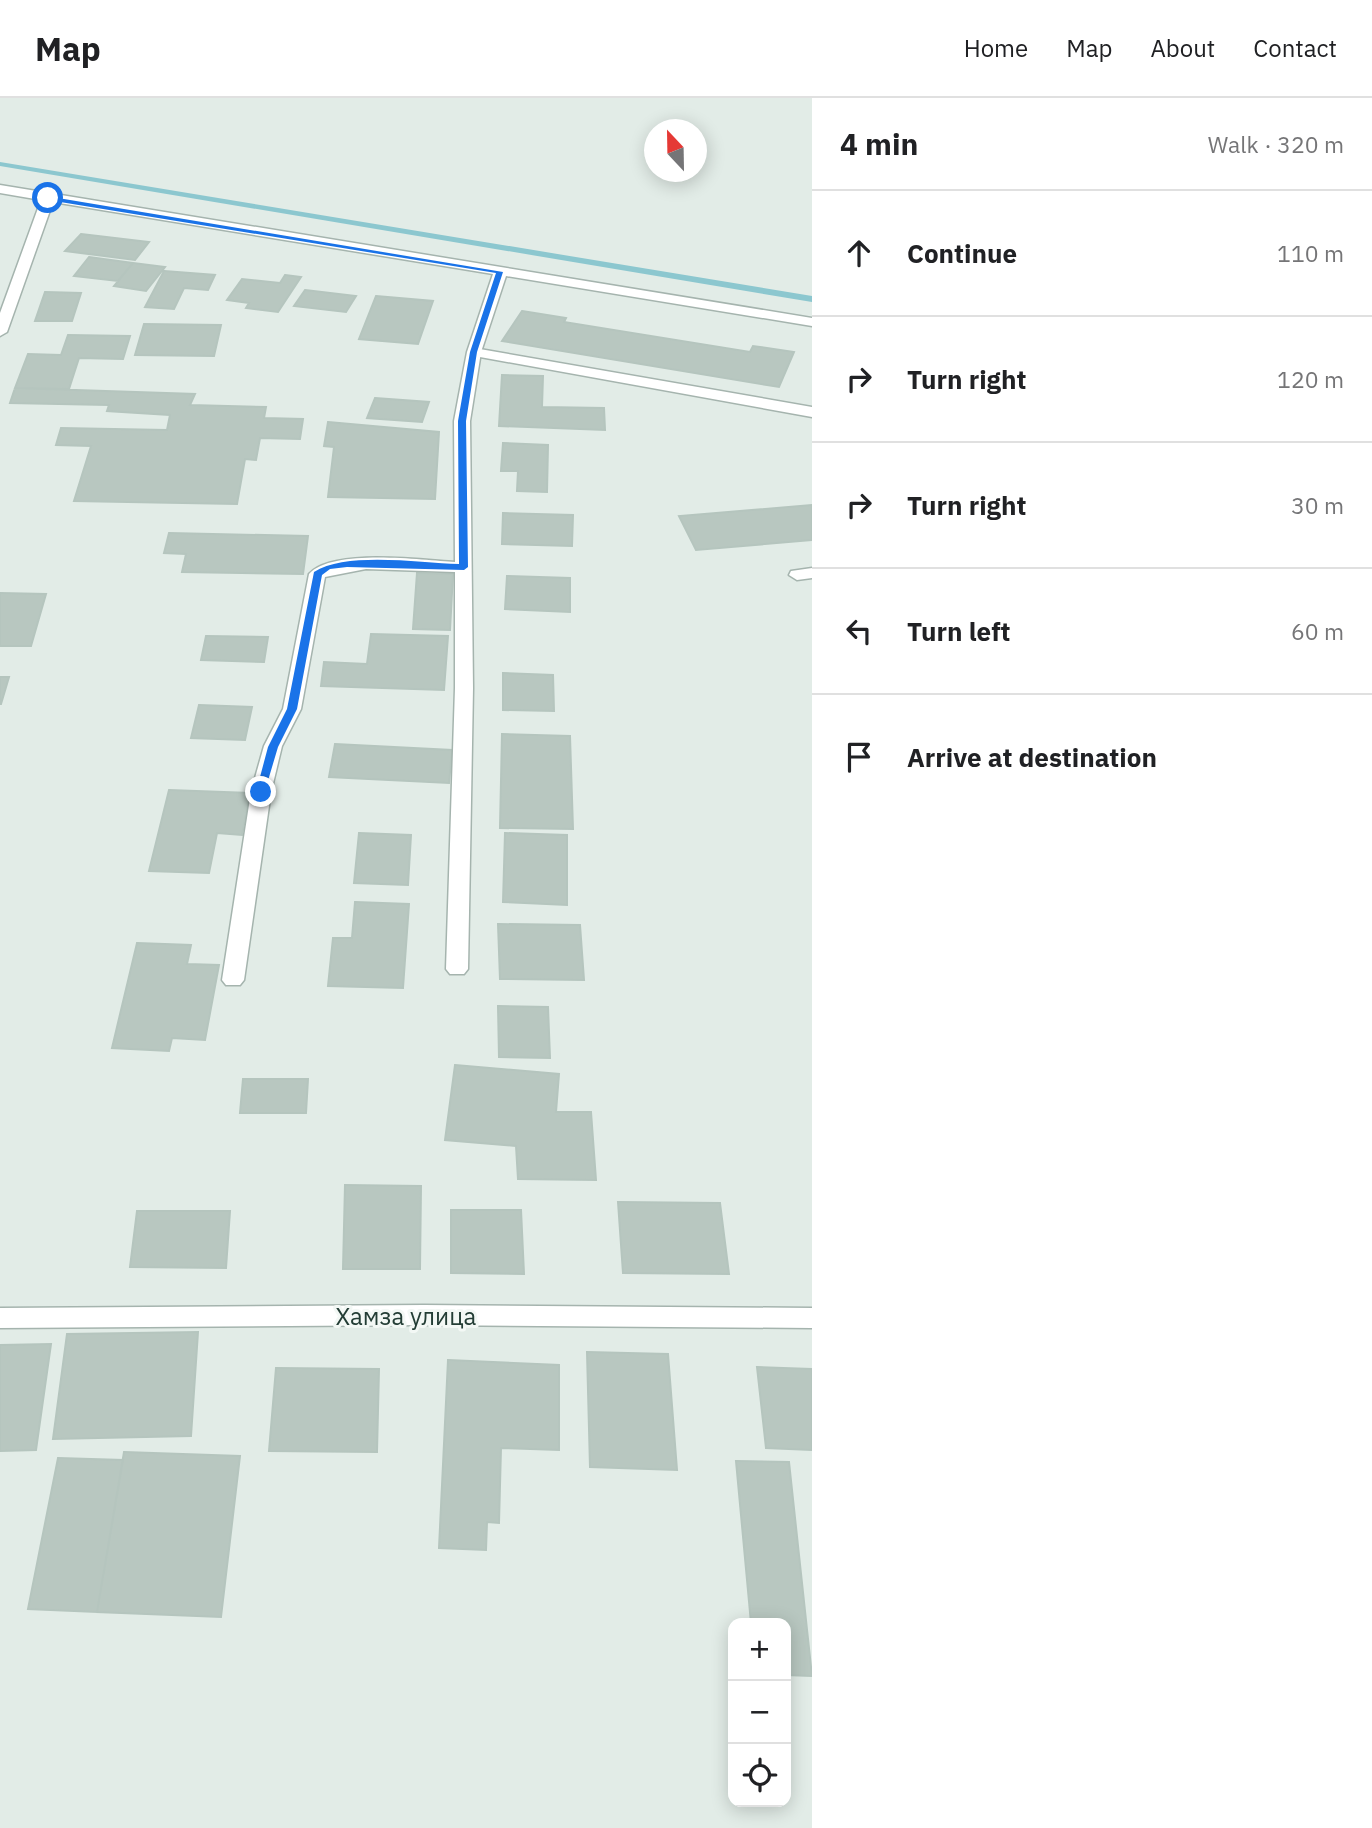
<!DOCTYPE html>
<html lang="en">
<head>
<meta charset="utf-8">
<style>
  body { margin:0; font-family:"IBM Plex Sans",sans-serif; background:#f6f6f6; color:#202124 }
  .controls { position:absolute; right:21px; bottom:21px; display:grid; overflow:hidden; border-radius:14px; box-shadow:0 4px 18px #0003 }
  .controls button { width:63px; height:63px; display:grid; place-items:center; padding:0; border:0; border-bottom:2px solid #e0e0e0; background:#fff; color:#202124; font:35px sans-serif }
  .compass { position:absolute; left:644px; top:21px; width:63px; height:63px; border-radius:50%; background:#fff; box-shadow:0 4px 18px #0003; rotate:338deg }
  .stop { position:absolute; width:21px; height:21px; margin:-16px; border:5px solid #1a73e8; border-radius:50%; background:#fff }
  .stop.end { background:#1a73e8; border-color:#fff; box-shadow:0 2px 7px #0008 }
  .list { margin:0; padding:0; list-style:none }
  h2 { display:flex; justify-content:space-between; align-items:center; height:91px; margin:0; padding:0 28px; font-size:30px }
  h2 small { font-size:23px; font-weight:400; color:#757577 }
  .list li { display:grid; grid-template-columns:46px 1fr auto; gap:21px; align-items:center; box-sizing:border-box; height:126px; padding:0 28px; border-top:2px solid #e0e0e0 }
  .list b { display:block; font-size:26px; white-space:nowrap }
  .list em { font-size:23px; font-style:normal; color:#757577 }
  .icon { flex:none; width:38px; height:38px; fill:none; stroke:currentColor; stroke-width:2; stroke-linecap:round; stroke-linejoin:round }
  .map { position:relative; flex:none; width:812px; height:1730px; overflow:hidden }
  header { display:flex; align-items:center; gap:42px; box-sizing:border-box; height:98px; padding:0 35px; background:#fff; border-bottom:2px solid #e0e0e0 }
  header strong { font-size:33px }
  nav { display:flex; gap:38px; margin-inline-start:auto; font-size:24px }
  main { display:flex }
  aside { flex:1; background:#fff }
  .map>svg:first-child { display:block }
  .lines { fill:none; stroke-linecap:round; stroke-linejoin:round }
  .stream { fill:#8cc7cf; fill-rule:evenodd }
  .building { fill:#b8c7c0; stroke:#b5c5be; stroke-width:2 }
  .lane-casing { stroke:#a5b4ae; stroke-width:3 }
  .street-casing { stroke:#a5b4ae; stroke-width:3 }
  .lane { fill:#fff; fill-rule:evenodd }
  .street { fill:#fff; fill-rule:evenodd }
  .route { fill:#1a73e8 }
  .labels { text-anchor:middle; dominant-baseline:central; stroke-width:6; stroke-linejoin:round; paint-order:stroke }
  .street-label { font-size:24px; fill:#233d35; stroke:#f3f8f5 }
</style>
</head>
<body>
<header>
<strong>Map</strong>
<nav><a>Home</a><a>Map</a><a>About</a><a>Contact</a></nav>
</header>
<main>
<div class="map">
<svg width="812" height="1730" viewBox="0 0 812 1730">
  <rect width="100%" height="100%" fill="#e2ece7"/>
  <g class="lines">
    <path class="stream" d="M 0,64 L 812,198 L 812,204 L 0,68 Z"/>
  </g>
  <path class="building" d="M 81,136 L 149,144 L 135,162 L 65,153 Z
    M 89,159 L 133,165 L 118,183 L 74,178 Z
    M 133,165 L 165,169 L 146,193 L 114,188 Z
    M 164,173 L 215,177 L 208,192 L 184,190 L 174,211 L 145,209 Z
    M 285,177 L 301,179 L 278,214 L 246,210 L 249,205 L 227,202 L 242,181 L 280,185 Z
    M 305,192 L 356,198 L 346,214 L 294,208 Z
    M 45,194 L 81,195 L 72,223 L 35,223 Z
    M 376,198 L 433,203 L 418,246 L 359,241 Z
    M 522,213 L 566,220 L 564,224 L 750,254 L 753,248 L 794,254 L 779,289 L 502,243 Z
    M 144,226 L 221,227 L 214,258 L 135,257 Z
    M 68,237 L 130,238 L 123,261 L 79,260 L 69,291 L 15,290 L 28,256 L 61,257 Z
    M 502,277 L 543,278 L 542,309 L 604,310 L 605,332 L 499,328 Z
    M 15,290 L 195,296 L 190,307 L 266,309 L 264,320 L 303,321 L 300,341 L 260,340 L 256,362 L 245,361 L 237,406 L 74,403 L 91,348 L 56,347 L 61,330 L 167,332 L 170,317 L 107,313 L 109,307 L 10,305 Z
    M 375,300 L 429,304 L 422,324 L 367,320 Z
    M 328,324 L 439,334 L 435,401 L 328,399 L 334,349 L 324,348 Z
    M 503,345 L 548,347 L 547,394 L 517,393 L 518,373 L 501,373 Z
    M 812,407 L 812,442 L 696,452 L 679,418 Z
    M 503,415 L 573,417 L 572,448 L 502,446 Z
    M 169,435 L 308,438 L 303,476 L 182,474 L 186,456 L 164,455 Z
    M 417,475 L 453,476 L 450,532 L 413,531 Z
    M 507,478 L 570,480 L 570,514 L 505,511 Z
    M 0,495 L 46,496 L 31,548 L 0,548 Z
    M 371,536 L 448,538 L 444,592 L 321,588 L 324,564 L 367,566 Z
    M 206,538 L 268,539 L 264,564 L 201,562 Z
    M 503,575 L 553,577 L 554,613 L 503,612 Z
    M 0,579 L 9,579 L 1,606 L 0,606 Z
    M 199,607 L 252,609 L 245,642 L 191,640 Z
    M 502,636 L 570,638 L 573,731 L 500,730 Z
    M 335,646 L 452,652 L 449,685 L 329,679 Z
    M 169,692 L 250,695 L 242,737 L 217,735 L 209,775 L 149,773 Z
    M 359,735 L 411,737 L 408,787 L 354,785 Z
    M 505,735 L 567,737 L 567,807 L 503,804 Z
    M 355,804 L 409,806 L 403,890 L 328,888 L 333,840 L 352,840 Z
    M 498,826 L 580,827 L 584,882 L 500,881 Z
    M 137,845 L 191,847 L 187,866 L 219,867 L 205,942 L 172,940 L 169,953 L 112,950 Z
    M 498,908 L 548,909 L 550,960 L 499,959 Z
    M 455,967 L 559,976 L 556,1014 L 591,1014 L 596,1082 L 518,1081 L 516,1048 L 445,1042 Z
    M 243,981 L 308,981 L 306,1015 L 240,1015 Z
    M 345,1087 L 421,1088 L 420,1171 L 343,1171 Z
    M 618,1104 L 720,1105 L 729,1176 L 623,1175 Z
    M 451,1112 L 521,1112 L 524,1176 L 451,1175 Z
    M 137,1113 L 230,1113 L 226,1170 L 130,1169 Z
    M 198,1234 L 191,1338 L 53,1341 L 67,1236 Z
    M 51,1246 L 36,1352 L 0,1353 L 0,1247 Z
    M 587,1254 L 668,1256 L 677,1372 L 590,1369 Z
    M 448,1262 L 559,1267 L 559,1352 L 501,1350 L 499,1425 L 487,1424 L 486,1452 L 439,1450 Z
    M 757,1269 L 812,1271 L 812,1352 L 766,1350 Z
    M 276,1270 L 379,1271 L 377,1354 L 269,1353 Z
    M 124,1354 L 240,1358 L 221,1519 L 97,1514 Z
    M 58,1360 L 123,1362 L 97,1514 L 28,1511 Z
    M 736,1363 L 789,1364 L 812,1578 L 786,1577 L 786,1525 L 751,1525 Z"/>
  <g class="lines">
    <g class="lane-casing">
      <path id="lane" d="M 474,250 L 812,309 L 812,319 L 469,257 L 469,251 Z
        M 812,470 L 812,480 L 797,482 L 789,477 L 791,473 Z"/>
    </g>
    <g class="street-casing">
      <path id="street" d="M 0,87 L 812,220 L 812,228 L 506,178 L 481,254 L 470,323 L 473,590 L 468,871 L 464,876 L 450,876 L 446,871 L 455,590 L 455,474 L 366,471 L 325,479 L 301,611 L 282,648 L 271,694 L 244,882 L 240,887 L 226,887 L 222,882 L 251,694 L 264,648 L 283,611 L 309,476 C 332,450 422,462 455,464 L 454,323 L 467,254 L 493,176 L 53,104 L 7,234 L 0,238 L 0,215 L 41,102 L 0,95 Z
        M 424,1207 L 812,1210 L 812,1230 L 424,1227 L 0,1230 L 0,1210 Z"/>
    </g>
    <use href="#lane" class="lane"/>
    <use href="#street" class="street"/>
  </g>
  <path class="route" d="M 46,98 L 503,174 L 477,254 L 466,323 L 468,469 L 464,472 L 347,469 L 330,471 L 322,477 L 297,611 L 278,649 L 264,696 L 256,694 L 268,649 L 287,611 L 314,474 C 346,453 421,465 459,466 L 458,323 L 470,254 L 496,175 L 48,102 Z"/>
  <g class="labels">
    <g class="street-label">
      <text x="406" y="1218">Хамза улица</text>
    </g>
  </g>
</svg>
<div class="controls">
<button>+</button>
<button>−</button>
<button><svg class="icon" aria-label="locate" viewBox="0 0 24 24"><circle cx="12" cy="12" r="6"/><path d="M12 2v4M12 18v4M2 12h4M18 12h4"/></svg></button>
</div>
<svg class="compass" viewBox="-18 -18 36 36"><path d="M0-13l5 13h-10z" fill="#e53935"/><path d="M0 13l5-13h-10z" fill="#757577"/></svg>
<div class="stop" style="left:48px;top:100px"></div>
<div class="stop end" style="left:261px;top:694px"></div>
</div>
<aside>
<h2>4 min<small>Walk · 320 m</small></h2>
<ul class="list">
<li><svg class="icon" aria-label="ahead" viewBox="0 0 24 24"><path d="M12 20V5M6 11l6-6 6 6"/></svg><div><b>Continue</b></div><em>110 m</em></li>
<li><svg class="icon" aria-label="right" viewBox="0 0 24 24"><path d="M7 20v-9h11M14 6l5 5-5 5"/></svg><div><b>Turn right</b></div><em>120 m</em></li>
<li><svg class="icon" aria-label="right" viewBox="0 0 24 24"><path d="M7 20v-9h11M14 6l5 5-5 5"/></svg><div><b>Turn right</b></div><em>30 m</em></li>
<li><svg class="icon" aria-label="left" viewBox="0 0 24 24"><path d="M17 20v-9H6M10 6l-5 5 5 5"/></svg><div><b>Turn left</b></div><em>60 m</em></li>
<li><svg class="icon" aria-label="arrive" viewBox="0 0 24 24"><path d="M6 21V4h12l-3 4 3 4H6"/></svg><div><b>Arrive at destination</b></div></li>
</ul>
</aside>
</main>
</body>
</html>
